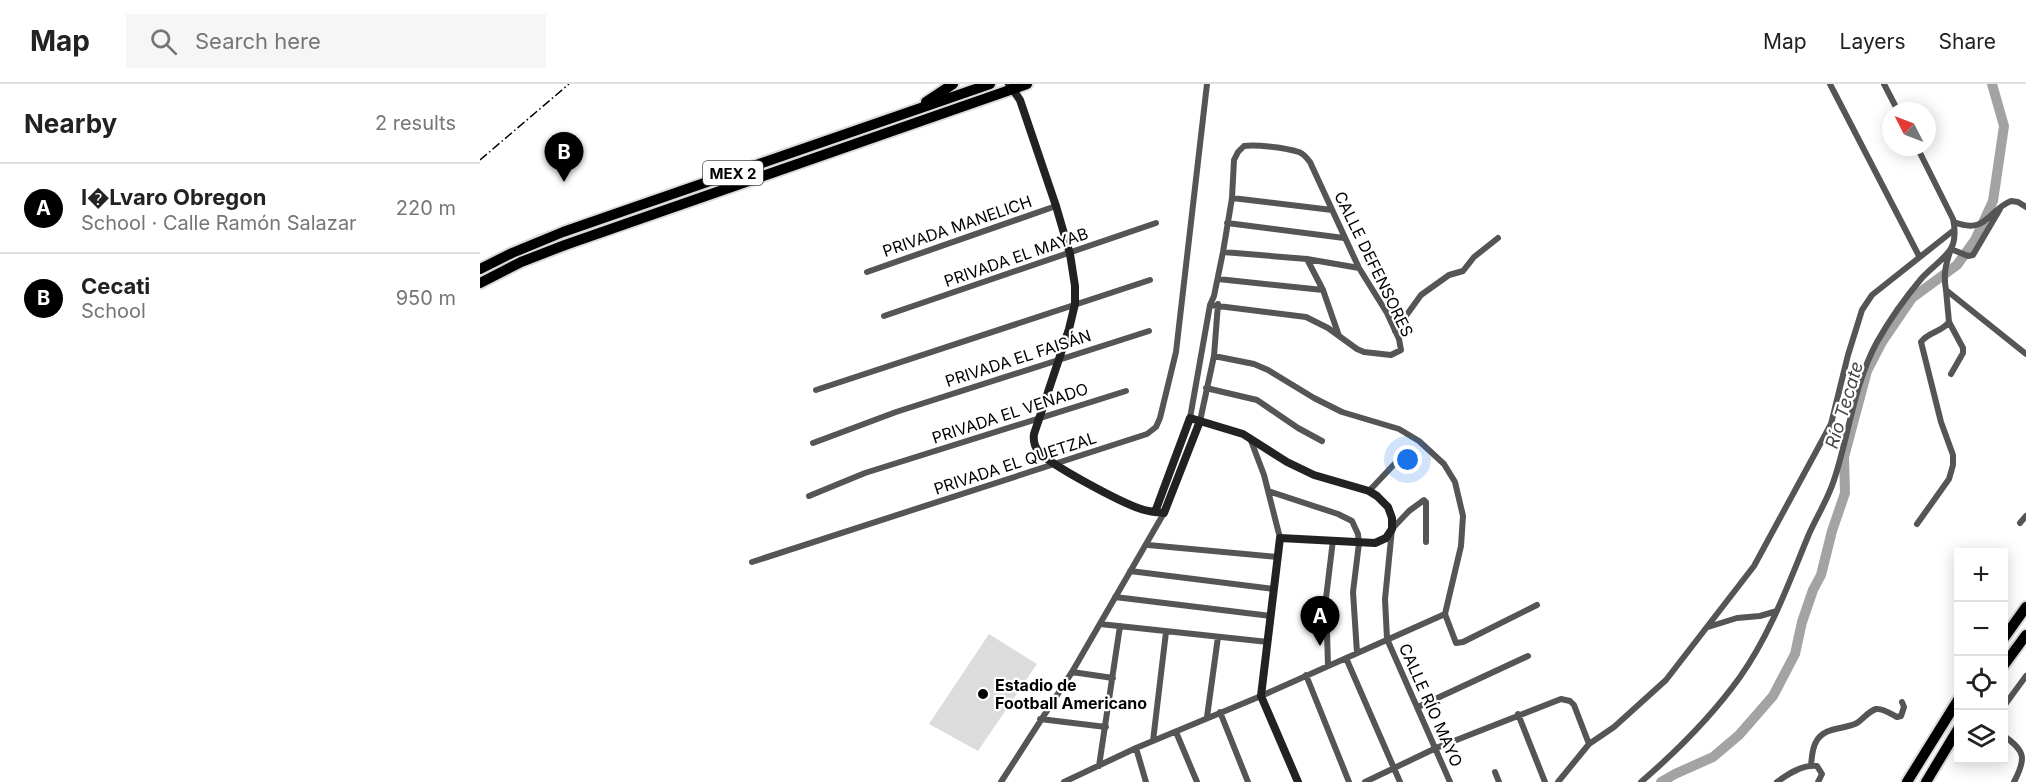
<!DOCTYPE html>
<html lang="en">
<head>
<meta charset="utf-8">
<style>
  body { margin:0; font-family:Inter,sans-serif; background:#f6f6f6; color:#222 }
  .controls { position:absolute; right:18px; bottom:18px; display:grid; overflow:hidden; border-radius:0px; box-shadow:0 3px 15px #0003 }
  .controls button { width:54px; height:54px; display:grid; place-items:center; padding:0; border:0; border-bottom:2px solid #e0e0e0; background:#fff; color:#222; font:30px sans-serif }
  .compass { position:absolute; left:1402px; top:18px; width:54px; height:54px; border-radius:50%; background:#fff; box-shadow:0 3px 15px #0003; rotate:312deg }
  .you { position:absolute; left:928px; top:376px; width:21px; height:21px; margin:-15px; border:4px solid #fff; border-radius:50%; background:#1a73e8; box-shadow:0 0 0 9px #1a73e833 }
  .badge { display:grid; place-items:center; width:39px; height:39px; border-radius:50%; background:#000; color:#fff; font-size:20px; font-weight:700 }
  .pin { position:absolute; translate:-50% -50px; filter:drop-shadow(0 2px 3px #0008) }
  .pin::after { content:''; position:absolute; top:32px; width:21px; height:18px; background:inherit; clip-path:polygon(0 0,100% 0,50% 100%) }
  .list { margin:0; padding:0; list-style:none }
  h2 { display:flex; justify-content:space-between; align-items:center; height:78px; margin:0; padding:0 24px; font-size:26px }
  h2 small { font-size:20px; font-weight:400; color:#767676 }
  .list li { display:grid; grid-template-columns:39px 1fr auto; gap:18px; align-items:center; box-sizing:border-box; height:90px; padding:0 24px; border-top:2px solid #e0e0e0 }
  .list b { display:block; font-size:22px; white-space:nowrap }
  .list p { margin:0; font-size:20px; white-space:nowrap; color:#767676 }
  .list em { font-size:20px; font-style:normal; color:#767676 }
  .icon { flex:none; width:33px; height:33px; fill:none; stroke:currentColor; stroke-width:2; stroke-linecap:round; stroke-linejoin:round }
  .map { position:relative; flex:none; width:1546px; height:698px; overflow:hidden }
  header { display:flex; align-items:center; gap:36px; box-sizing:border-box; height:84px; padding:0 30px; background:#fff; border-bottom:2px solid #e0e0e0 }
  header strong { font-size:28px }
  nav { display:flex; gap:33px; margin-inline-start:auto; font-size:21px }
  .search { width:420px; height:54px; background:#f6f6f6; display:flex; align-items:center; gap:15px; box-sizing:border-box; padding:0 21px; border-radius:0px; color:#767676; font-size:22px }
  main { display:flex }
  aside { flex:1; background:#fff }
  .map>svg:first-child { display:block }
  .green { fill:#dcdcdc }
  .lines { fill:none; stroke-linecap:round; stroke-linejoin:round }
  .river { stroke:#a3a3a3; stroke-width:10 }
  .highway-casing { stroke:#dbdbdb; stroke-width:14 }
  .street { stroke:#555; stroke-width:6 }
  .secondary { stroke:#222; stroke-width:8 }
  .highway { stroke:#000; stroke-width:10 }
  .rail { stroke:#000; stroke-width:1.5; stroke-dasharray:9 3 1.5 3; stroke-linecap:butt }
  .poi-dot { fill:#000; stroke:#fff; stroke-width:2 }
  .labels { text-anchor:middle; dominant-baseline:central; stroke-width:4.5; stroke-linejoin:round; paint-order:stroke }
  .shield { fill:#fff; stroke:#4c4c4c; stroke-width:1.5 }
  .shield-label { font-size:15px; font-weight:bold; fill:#000 }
  .street-label { font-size:16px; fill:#000; stroke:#fff }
  .poi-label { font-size:16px; font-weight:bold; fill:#000; stroke:#fff; text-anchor:start }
  .water-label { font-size:18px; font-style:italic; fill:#444; stroke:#fff }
</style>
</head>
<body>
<header>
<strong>Map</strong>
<div class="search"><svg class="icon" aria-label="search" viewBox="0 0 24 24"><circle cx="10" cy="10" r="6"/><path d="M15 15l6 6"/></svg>Search here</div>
<nav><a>Map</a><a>Layers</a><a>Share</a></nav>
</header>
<main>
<aside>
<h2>Nearby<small>2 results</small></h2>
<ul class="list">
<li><span class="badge">A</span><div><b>I�Lvaro Obregon</b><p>School · Calle Ramón Salazar</p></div><em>220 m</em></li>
<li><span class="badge">B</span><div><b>Cecati</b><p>School</p></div><em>950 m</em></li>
</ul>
</aside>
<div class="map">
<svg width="1546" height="698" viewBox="0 0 1546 698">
  <rect width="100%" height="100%" fill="#fff"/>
  <path class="green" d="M 509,550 L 557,580 L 498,667 L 449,640 Z"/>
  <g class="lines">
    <path class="river" d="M 1181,698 L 1195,690 L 1233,673 L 1259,651 L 1293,612 L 1315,570 L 1322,538 L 1333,506 L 1341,491 L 1352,447 L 1365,409 L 1364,373 L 1387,287 L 1402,258 L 1432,214 L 1477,181 L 1495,156 L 1513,117 L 1524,42 L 1512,0"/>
    <g class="highway-casing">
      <path id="highway" d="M 446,18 L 473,0
        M 0,185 L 32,169 L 83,148 L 510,0
        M 0,199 L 41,178 L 85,161 L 547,0
        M 1524,554 L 1546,523
        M 1524,581 L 1546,551
        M 1427,698 L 1478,616
        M 1446,698 L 1478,645"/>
    </g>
    <path class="street" d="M 1350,0 L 1439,172
      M 1404,0 L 1418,27
      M 752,114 L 852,126
      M 1520,125 L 1493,171 L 1488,172 L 1471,165 C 1466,179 1463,190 1466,206 L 1546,270
      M 1474,138 C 1507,151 1508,126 1531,117 L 1538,118 L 1546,123
      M 747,139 L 864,154
      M 743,168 L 827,175 L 879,184
      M 827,175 L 843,206 L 859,252
      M 387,188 L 576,122
      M 738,195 L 843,206
      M 404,232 L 676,139
      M 1469,238 L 1483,264 L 1483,269 L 1471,290
      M 915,247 L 941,211 L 969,191 L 983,187 L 994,173 L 1018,154
      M 734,272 L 774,280 L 788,286 L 834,314 L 862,328 L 919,345 L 939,357 L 964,380 L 975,398 L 983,432 L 981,462 L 965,530 L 976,559 L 983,558 L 1057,521
      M 726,304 L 777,316 L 818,344 L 842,357
      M 336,306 L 670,196
      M 710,334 L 730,221 L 734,212 L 743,168 L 752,114 L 754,76 L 758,68 L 764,62 C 776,60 806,64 819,68 C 824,70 827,74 830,78 L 879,184 L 907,229 L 919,255 L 921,266 L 911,271 L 884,268 L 877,265 L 848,244 L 826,233 L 730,221
      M 720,337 L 734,272 L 738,220
      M 770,354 L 784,391 L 800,454
      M 333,359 L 416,328 L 669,247
      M 788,407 L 858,430 L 872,437 L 878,450 L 879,459 L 873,508 L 877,569
      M 889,407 L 921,373
      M 329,412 L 385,389 L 646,307
      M 1540,439 L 1546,432
      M 1437,440 L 1469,395 L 1473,381 L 1473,371 L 1461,338 L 1441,258 C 1448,248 1462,248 1469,238 L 1466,206
      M 946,458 L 946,418 L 944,416 L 929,427 L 912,445 L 905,515 L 907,555 L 970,698
      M 668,461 L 798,473
      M 272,478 L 667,350 L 676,343 L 680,334 L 696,268 L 727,0
      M 650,487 L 794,505
      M 635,513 L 791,532
      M 620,540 L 788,558
      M 1228,543 L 1257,534 L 1280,532 L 1297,527
      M 866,574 L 920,698
      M 848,582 L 846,514 L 853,456
      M 592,588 L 633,594
      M 826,591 L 869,698
      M 1524,622 L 1546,592
      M 938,623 L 1048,572
      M 740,628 L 768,698
      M 1038,630 L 1065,698
      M 727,633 L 738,553
      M 560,635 L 626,643
      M 696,648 L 717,698
      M 1524,652 C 1546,667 1546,675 1534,698
      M 673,657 L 686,548
      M 656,664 L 666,698
      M 1331,681 C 1332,674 1332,664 1336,658 C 1344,642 1364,646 1377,639 C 1383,635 1389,627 1396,625 C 1403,624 1411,630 1417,633 L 1421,632 L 1424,623 L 1422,618
      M 619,682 L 640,542
      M 1015,688 L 1019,698
      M 521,698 L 592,588 L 684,429
      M 584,698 L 656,664 L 781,612 L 965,530
      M 885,698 L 956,664 L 1081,615 L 1090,617 L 1094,621 L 1109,660
      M 1078,698 L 1109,660 L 1134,643 L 1186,596 L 1274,482 L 1351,340 L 1368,271 L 1382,226 L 1392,211 L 1474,146
      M 1161,698 C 1197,667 1232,632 1260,593 C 1291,549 1309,498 1329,450 C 1337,432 1348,415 1354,396 C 1369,351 1374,300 1397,258 C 1410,235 1425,214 1441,195 C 1450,185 1463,176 1470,166 C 1476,158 1475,143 1473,135 L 1437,63
      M 1297,698 C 1308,690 1323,680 1337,682 L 1342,690 L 1338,698"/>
    <path class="secondary" d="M 529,0 L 540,16 L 576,122 L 590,170 L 595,202 L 595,220 L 589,245 L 554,350 C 553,357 554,362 559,368 C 572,382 642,419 661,425 C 669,428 677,428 684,429 L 720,337
      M 675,428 L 710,334 L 763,350 L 807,378 L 834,391 L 889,407 L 897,412 L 908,423 L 912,434 L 912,445 L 906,454 L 895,459 L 800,454 L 781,612 L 818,698"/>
    <use href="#highway" class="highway"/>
    <path class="rail" d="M 0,76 L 89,0"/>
  </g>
  <circle class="poi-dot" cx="503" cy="610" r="6"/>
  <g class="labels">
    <rect class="shield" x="223" y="77" width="60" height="24" rx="4.5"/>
    <g class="shield-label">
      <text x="253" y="89">MEX 2</text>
    </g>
    <g class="street-label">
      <text transform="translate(477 142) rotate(-19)">PRIVADA MANELICH</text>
      <text transform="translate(536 173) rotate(-19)">PRIVADA EL MAYAB</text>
      <text transform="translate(894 180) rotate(64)">CALLE DEFENSORES</text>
      <text transform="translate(538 274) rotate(-18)">PRIVADA EL FAISÁN</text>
      <text transform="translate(530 329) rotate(-18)">PRIVADA EL VENADO</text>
      <text transform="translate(535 379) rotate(-18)">PRIVADA EL QUETZAL</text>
      <text transform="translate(951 621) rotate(66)">CALLE RÍO MAYO</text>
    </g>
    <g class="poi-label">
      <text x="515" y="601">Estadio de<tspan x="515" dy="18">Football Americano</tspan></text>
    </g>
    <g class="water-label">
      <text transform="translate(1364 321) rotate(-73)">Río Tecate</text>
    </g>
  </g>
</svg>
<div class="controls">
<button>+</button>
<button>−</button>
<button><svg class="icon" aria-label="locate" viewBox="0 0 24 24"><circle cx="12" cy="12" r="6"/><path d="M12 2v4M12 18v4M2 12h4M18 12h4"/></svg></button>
<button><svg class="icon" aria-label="layers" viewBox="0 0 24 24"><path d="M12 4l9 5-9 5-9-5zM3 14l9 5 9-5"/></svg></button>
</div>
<svg class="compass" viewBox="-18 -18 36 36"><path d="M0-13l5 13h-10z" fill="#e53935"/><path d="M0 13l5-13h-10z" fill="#767676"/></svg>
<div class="you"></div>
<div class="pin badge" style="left:840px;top:562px">A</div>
<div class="pin badge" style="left:84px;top:98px">B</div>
</div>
</main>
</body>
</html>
